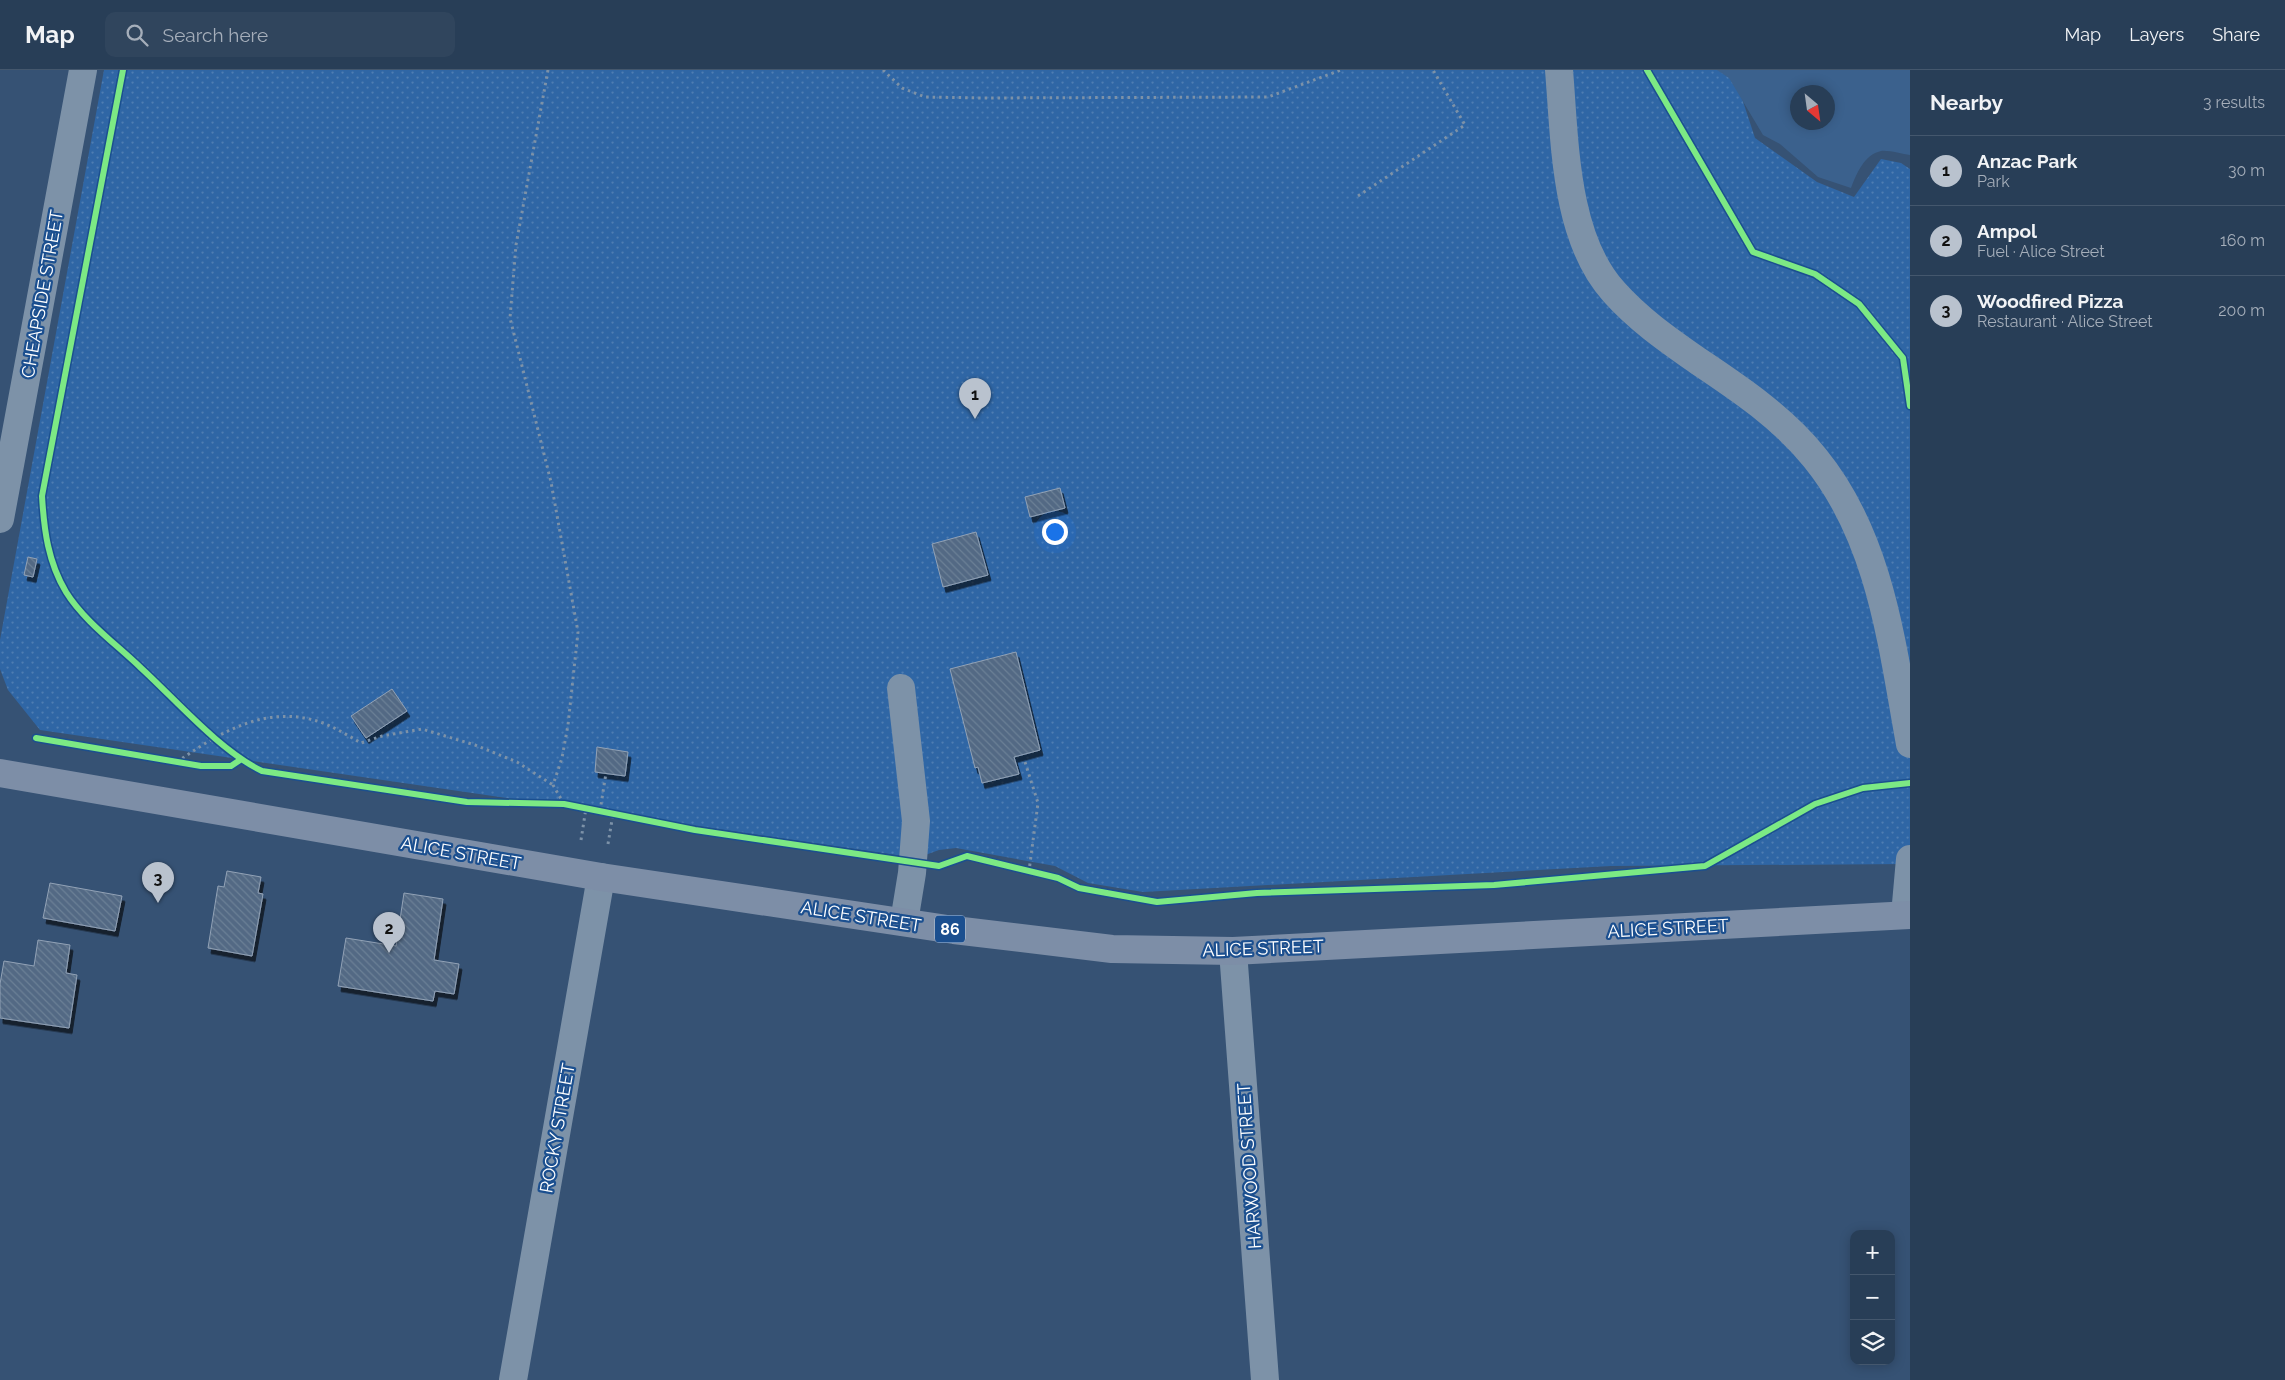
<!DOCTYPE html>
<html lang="en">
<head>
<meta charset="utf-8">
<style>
  body { margin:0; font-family:Raleway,sans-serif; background:#30455d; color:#f1f3f6 }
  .controls { position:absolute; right:15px; bottom:15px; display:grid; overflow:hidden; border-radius:10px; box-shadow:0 2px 12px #0003 }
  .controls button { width:45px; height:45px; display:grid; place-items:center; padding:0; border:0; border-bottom:1px solid #44576d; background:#283e57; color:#f1f3f6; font:25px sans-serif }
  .compass { position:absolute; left:1790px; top:15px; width:45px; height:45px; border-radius:50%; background:#283e57; box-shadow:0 2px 12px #0003; rotate:151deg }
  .you { position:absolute; left:1054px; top:461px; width:18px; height:18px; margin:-12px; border:4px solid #fff; border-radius:50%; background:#1a73e8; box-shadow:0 0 0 8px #1a73e833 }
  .badge { display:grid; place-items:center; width:32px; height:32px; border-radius:50%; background:#b9c2ce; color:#111; font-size:16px; font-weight:700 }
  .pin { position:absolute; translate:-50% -41px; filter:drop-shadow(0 1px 2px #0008) }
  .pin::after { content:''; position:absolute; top:26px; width:18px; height:15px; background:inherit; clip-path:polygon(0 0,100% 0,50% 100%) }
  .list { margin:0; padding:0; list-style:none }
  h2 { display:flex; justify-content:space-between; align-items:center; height:65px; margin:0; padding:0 20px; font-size:21px }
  h2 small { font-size:16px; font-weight:400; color:#a5aeba }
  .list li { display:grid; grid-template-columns:32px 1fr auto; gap:15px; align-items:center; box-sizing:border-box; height:70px; padding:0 20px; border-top:1px solid #44576d }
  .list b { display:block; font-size:19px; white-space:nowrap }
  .list p { margin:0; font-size:16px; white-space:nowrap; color:#a5aeba }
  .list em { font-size:16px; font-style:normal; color:#a5aeba }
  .icon { flex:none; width:28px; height:28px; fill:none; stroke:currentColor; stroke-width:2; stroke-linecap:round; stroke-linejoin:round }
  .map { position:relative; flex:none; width:1910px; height:1310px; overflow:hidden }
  header { display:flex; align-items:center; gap:30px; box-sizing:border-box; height:70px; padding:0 25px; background:#283e57; border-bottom:1px solid #44576d }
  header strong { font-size:24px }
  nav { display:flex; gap:28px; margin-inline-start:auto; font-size:18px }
  .search { width:350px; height:45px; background:#30455d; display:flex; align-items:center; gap:12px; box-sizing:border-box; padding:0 18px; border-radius:10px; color:#a5aeba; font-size:19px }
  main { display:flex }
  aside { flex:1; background:#283e57 }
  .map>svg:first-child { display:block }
  .park { fill:url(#park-dots) }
  .water { fill:#3b618d; fill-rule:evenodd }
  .building { fill:url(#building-back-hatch); stroke:#92a2b6; filter:url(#shadow) }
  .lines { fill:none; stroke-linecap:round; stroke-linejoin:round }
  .path { stroke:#7d92a8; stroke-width:3; stroke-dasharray:2.5 4; stroke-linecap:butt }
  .minor { stroke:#7d92a8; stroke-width:28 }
  .major { stroke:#7d8ea7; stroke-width:28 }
  .cycleway-casing { stroke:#1b4f8f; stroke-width:9 }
  .cycleway { stroke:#7ce984; stroke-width:6 }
  .labels { text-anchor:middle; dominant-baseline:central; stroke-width:4.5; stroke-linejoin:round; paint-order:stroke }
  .shield { fill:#1b4f8f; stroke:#bbcadd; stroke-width:1 }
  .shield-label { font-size:16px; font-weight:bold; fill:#fff }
  .street-label { font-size:18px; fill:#fff; stroke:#1b4f8f }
</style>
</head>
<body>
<header>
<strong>Map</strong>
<div class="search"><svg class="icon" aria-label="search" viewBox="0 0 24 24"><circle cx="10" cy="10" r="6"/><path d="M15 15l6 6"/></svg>Search here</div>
<nav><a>Map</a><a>Layers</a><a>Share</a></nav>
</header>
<main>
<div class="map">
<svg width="1910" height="1310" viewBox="0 0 1910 1310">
  <defs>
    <pattern id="park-dots" width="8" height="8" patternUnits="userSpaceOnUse" patternTransform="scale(1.25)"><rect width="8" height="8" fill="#2f66a5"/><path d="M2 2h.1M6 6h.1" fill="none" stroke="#4e7db2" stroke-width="1.8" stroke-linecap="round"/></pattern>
    <pattern id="building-back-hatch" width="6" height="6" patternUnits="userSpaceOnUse" patternTransform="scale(1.25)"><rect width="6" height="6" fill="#526984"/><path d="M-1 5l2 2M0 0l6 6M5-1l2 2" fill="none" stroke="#6c8096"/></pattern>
    <filter id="shadow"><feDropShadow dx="3" dy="5.5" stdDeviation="0" flood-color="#0009"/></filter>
  </defs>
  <rect width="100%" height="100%" fill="#365274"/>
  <path class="park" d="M 104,0 L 1719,0 L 1735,7 L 1755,68 L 1817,112 L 1854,127 L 1881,89 L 1901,93 L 1910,99 L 1910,794 L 1611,796 L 1143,822 L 1088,813 L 1055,796 L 956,778 L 939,780 L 917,788 L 40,660 L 8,620 L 0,599 L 0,570 Z"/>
  <path class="water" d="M 1717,0 L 1910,0 L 1910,85 C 1902,84 1889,80 1881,81 C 1864,85 1857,103 1851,118 L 1818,107 L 1780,74 L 1763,65 L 1729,8 ZM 1798,22 L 1828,22 L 1828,52 L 1798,52 Z"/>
  <path class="building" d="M 1060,418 L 1065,438 L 1030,447 L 1025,427 Z
    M 976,462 L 988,505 L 943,517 L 932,474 Z
    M 28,487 L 37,489 L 33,507 L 24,505 Z
    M 1016,582 L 1040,680 L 1014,687 L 1019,704 L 982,713 L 978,697 L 975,698 L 950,599 Z
    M 392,619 L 407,641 L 366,668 L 351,646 Z
    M 597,677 L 628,682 L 625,706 L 595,702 Z
    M 227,801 L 261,807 L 258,823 L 263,824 L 252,886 L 208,878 L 218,816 L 224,817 Z
    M 50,813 L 122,826 L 115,861 L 43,848 Z
    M 404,823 L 443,829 L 434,890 L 459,894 L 454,924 L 435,921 L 433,931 L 338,916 L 346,868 L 396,876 Z
    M 38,870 L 70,875 L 66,903 L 77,905 L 69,958 L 0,948 L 0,914 L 4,891 L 34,896 Z"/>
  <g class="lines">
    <path class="path" d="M 548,0 L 516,175 L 510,248 L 551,412 L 578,562 L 568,655 L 562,688 L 553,715 L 564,734
      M 883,0 L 902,18 L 925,27 L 983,28 L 1268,27 L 1341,0
      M 1358,126 L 1465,55 L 1433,0
      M 177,692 C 220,662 268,633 323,653 C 336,658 349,666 361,673 L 382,666 L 422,659 L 475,675 L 517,692 L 553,715
      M 1025,692 L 1038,733 L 1029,801
      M 600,741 L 606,703
      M 581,770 L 586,738
      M 608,774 L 613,744"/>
    <path class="minor" d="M 1559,0 C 1565,70 1564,167 1614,222 C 1639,250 1668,270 1698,291 C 1740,319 1783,348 1815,388 C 1881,469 1892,576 1910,674
      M 0,449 L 83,0
      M 901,618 L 916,751 L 912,803 L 904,852
      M 1905,845 L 1910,789
      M 1233,881 L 1265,1310
      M 513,1310 L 601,807"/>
    <path class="major" d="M 0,703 L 601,807 L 954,860 L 1112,879 L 1233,881 L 1910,845"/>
    <g class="cycleway-casing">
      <path id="cycleway" d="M 123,0 L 42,426 C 44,460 48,492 66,522 C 84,551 116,574 141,598 C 176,630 220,681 262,701 L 467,732 L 564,734 L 695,760 L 939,796 L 967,786 L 1058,808 L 1079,818 L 1157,832 L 1257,823 L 1494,815 L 1705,796 L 1815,734 L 1863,718 L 1910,713
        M 1647,0 L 1753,182 L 1815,204 L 1859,234 L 1903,288 L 1910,336
        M 36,668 L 201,696 L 231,696 L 240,690"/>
    </g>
    <use href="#cycleway" class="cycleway"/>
  </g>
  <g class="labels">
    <rect class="shield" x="935" y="845.5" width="30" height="27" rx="4"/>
    <g class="shield-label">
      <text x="950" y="859">86</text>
    </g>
    <g class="street-label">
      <text transform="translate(42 224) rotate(-80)">CHEAPSIDE STREET</text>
      <text transform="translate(461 783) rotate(10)">ALICE STREET</text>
      <text transform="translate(861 846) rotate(9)">ALICE STREET</text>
      <text transform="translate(1668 858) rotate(-3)">ALICE STREET</text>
      <text transform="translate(1263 878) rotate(-2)">ALICE STREET</text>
      <text transform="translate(557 1058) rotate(-80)">ROCKY STREET</text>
      <text transform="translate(1249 1096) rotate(-94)">HARWOOD STREET</text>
    </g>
  </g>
</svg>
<div class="controls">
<button>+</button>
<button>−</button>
<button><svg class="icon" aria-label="layers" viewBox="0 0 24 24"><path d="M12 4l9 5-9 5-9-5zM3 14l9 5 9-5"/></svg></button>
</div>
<svg class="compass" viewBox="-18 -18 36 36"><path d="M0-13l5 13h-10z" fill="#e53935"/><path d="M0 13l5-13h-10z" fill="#a5aeba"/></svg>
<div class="you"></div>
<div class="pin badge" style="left:975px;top:349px">1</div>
<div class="pin badge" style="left:389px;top:883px">2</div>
<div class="pin badge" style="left:158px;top:833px">3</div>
</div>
<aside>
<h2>Nearby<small>3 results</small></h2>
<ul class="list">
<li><span class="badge">1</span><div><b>Anzac Park</b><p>Park</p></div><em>30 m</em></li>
<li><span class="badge">2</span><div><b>Ampol</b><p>Fuel · Alice Street</p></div><em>160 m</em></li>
<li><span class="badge">3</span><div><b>Woodfired Pizza</b><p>Restaurant · Alice Street</p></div><em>200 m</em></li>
</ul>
</aside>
</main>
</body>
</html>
